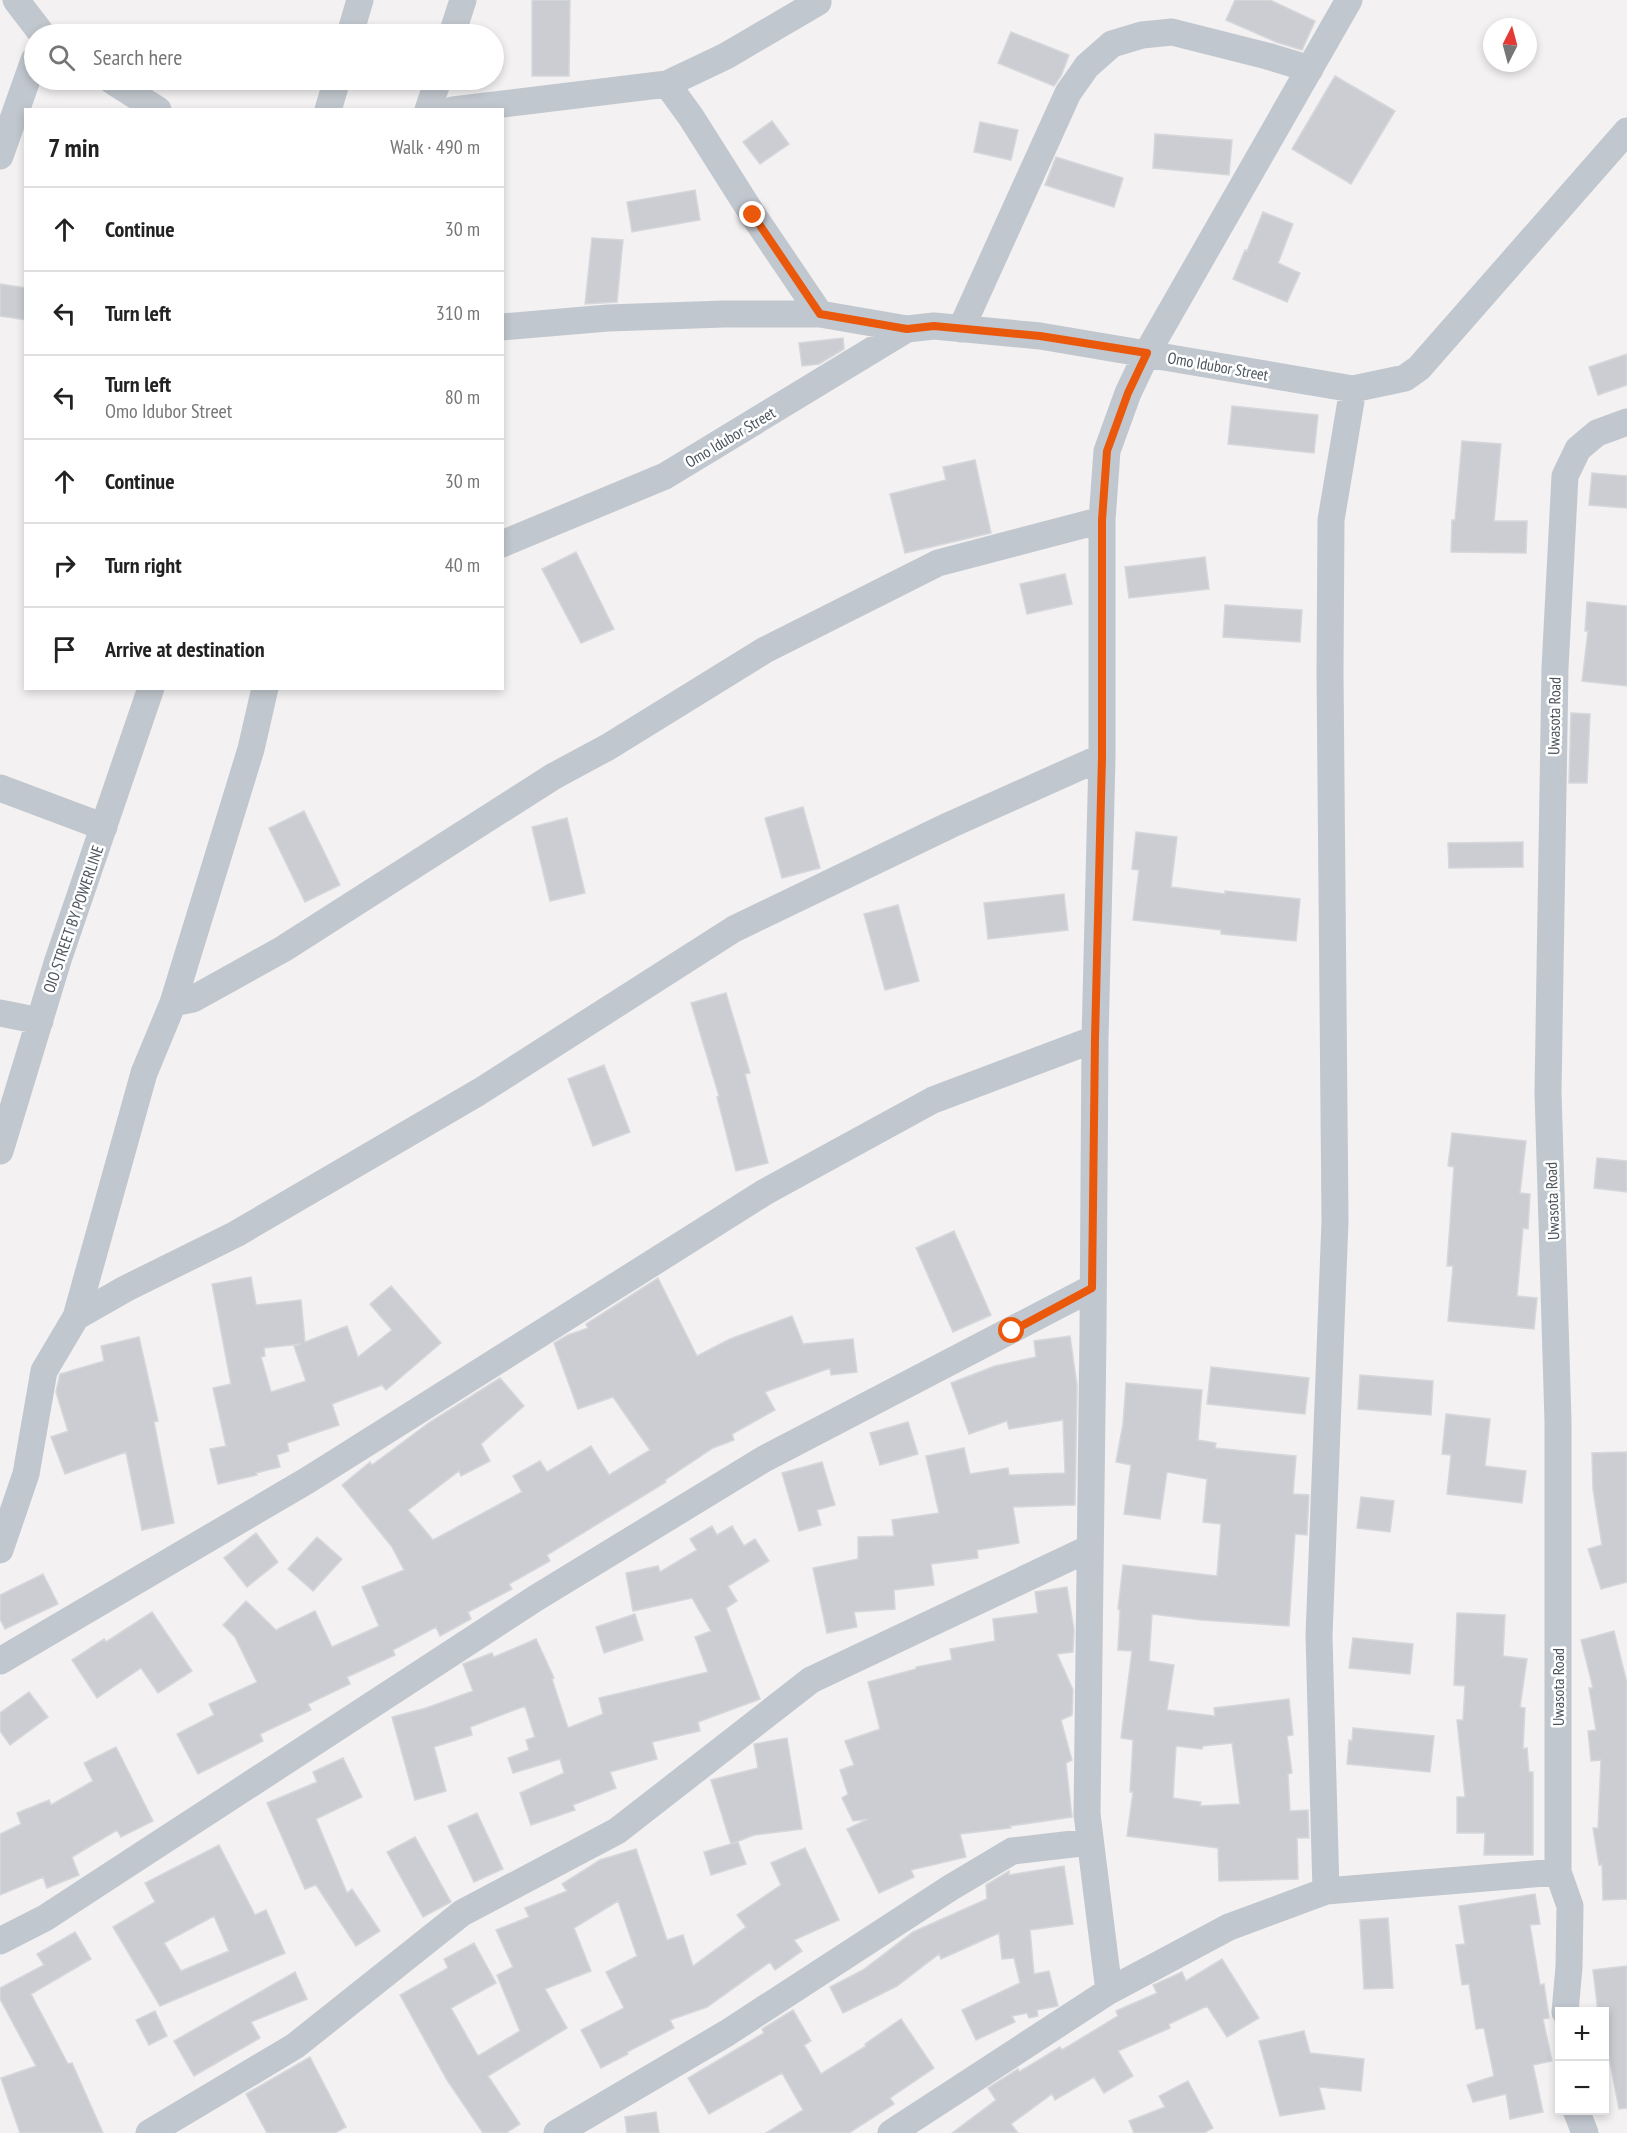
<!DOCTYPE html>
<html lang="en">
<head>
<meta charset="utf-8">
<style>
  body { margin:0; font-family:"PT Sans Narrow",sans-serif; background:#f2f2f2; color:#222 }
  .controls { position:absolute; right:18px; bottom:18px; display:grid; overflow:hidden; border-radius:0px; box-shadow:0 3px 9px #0003 }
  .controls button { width:54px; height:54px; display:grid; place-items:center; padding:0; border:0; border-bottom:2px solid #e0e0e0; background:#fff; color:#222; font:30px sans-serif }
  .compass { position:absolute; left:1483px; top:18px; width:54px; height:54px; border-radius:50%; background:#fff; box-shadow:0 3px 9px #0003; rotate:6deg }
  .stop { position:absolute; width:18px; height:18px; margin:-14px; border:4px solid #ea580c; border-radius:50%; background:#fff }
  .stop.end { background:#ea580c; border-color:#fff; box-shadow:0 2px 6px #0008 }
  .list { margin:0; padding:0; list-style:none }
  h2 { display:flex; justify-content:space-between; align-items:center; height:78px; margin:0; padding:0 24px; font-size:26px }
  h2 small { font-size:20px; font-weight:400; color:#767676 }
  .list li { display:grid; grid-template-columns:39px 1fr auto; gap:18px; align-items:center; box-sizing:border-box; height:84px; padding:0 24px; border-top:2px solid #e0e0e0 }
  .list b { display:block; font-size:22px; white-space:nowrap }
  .list p { margin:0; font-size:20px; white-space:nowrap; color:#767676 }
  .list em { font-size:20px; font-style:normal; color:#767676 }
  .icon { flex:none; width:33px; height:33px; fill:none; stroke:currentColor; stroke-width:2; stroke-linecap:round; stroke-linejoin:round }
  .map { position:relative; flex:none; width:1627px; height:2133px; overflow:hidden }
  .search { position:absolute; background:#fff; box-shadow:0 3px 9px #0003; left:24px; top:24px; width:480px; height:66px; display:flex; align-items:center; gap:15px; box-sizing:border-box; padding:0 21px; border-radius:33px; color:#767676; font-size:22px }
  .panel { position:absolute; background:#fff; box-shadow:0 3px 9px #0003; left:24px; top:108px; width:480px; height:582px; border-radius:0px }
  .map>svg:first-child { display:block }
  .building { fill:#cbcdd3; stroke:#d5d7db; stroke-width:1.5; fill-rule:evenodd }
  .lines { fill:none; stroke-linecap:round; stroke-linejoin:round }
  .minor { stroke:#c1c7ce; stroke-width:27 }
  .route { stroke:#ea580c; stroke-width:8 }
  .labels { text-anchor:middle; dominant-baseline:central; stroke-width:5; stroke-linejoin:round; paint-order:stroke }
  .street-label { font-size:16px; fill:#4b535c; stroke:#fff }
</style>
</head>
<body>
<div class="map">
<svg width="1627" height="2133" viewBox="0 0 1627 2133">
  <rect width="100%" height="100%" fill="#f3f1f1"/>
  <path class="building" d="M 532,0 L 570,0 L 569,76 L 532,76 Z
    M 1235,0 L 1270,0 L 1315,21 L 1302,50 L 1276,42 L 1226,20 Z
    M 1011,32 L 1069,55 L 1061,76 L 1054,86 L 998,63 Z
    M 1335,76 L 1395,111 L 1351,184 L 1292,149 Z
    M 772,121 L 789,144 L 760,164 L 743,142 Z
    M 980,122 L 1018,130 L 1011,160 L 974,152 Z
    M 1155,134 L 1232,140 L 1229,175 L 1153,168 Z
    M 1056,157 L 1123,178 L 1114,207 L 1045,185 Z
    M 695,190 L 700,220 L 632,232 L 627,202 Z
    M 1263,212 L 1293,224 L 1278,263 L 1300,273 L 1287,302 L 1233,279 L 1245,250 L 1247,251 Z
    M 592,238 L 623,240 L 617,302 L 585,304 Z
    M 0,284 L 26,288 L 26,320 L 0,316 Z
    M 843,338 L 844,349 L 819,364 L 802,366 L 799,343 Z
    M 1627,354 L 1627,385 L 1598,395 L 1589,367 Z
    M 1232,406 L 1318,415 L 1314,453 L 1228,444 Z
    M 1462,441 L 1501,444 L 1494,521 L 1527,521 L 1526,553 L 1451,552 L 1452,520 L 1455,520 Z
    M 975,460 L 991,533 L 905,553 L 890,494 L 946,480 L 943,467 Z
    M 1592,473 L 1627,476 L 1627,508 L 1589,505 Z
    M 576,552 L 614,629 L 581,643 L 542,569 Z
    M 1205,557 L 1209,589 L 1129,598 L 1125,567 Z
    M 1065,574 L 1072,604 L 1027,614 L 1020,584 Z
    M 1587,602 L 1627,606 L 1627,686 L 1582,681 L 1588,631 L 1585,631 Z
    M 1225,605 L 1302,610 L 1300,642 L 1223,637 Z
    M 1571,713 L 1590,714 L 1587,783 L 1569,783 Z
    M 803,807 L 820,868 L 782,878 L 765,818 Z
    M 304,811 L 340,885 L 305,902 L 269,828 Z
    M 567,818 L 585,893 L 550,901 L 532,827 Z
    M 1136,832 L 1177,837 L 1171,887 L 1225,894 L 1225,891 L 1300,899 L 1296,941 L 1221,934 L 1221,930 L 1133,920 L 1139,870 L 1132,869 Z
    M 1523,842 L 1523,867 L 1449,868 L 1448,843 Z
    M 1064,894 L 1068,930 L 988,939 L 984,903 Z
    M 898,905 L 919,981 L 885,990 L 864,914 Z
    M 726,993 L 750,1073 L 745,1074 L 768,1163 L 736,1171 L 717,1097 L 719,1096 L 691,1003 Z
    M 604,1065 L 630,1132 L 593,1146 L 568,1079 Z
    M 1452,1133 L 1526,1141 L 1520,1193 L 1530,1194 L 1528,1229 L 1523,1228 L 1517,1296 L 1537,1298 L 1534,1329 L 1448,1321 L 1453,1266 L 1447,1266 L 1454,1167 L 1448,1166 Z
    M 1597,1158 L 1627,1161 L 1627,1192 L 1594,1188 Z
    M 954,1231 L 991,1315 L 953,1332 L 916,1248 Z
    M 251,1277 L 256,1305 L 301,1300 L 305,1342 L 347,1326 L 358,1357 L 392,1330 L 370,1304 L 391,1286 L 441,1343 L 386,1390 L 382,1385 L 332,1404 L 339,1425 L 287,1443 L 289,1451 L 277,1455 L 280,1467 L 256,1473 L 257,1475 L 218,1484 L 210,1449 L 226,1446 L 213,1388 L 231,1384 L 212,1284 ZM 301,1344 L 294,1346 L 306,1381 L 271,1392 L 261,1357 L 265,1356 L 264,1348 Z
    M 658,1278 L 697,1356 L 730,1339 L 792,1316 L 803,1344 L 853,1339 L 857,1372 L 831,1375 L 830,1368 L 765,1392 L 775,1410 L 732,1434 L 734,1440 L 713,1448 L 665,1480 L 666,1482 L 547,1555 L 550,1561 L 509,1584 L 512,1589 L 468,1612 L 471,1619 L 440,1636 L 436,1627 L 393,1650 L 395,1655 L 347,1677 L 350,1684 L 308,1704 L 311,1710 L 260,1734 L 263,1741 L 198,1774 L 177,1734 L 214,1715 L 209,1704 L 257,1682 L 235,1637 L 223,1625 L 246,1601 L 276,1630 L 315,1611 L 332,1647 L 379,1626 L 362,1587 L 404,1570 L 392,1547 L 342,1485 L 370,1462 L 372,1465 L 430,1422 L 500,1378 L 524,1406 L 481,1444 L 490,1461 L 461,1476 L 459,1471 L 408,1510 L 433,1540 L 522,1492 L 513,1476 L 540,1461 L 547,1472 L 591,1446 L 609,1475 L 650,1450 L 613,1397 L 578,1409 L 554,1343 L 568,1335 L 588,1328 L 586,1324 Z
    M 1070,1336 L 1077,1386 L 1075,1505 L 1013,1507 L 1019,1543 L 977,1550 L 978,1558 L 931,1564 L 934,1585 L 894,1590 L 895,1609 L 854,1612 L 857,1627 L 827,1633 L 813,1568 L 858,1559 L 858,1537 L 894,1536 L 892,1520 L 939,1513 L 926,1456 L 964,1448 L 970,1474 L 1008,1468 L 1009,1475 L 1065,1473 L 1063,1420 L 1009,1429 L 1007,1421 L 969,1434 L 951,1383 L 995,1366 L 1036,1357 L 1034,1341 Z
    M 139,1337 L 158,1421 L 154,1422 L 174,1523 L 142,1530 L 126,1452 L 65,1474 L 51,1437 L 68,1431 L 56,1392 L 60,1374 L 104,1361 L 101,1346 Z
    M 1211,1367 L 1309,1378 L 1305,1414 L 1207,1404 Z
    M 1360,1375 L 1433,1381 L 1431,1415 L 1358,1409 Z
    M 1126,1383 L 1202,1390 L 1198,1440 L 1216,1443 L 1215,1448 L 1296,1456 L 1293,1494 L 1309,1495 L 1307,1535 L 1295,1534 L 1289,1626 L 1201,1620 L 1152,1614 L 1149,1661 L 1174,1665 L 1167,1710 L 1215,1716 L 1214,1708 L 1289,1699 L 1293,1735 L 1287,1736 L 1292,1773 L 1288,1774 L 1290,1811 L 1308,1810 L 1309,1838 L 1297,1838 L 1298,1879 L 1219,1881 L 1218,1848 L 1127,1836 L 1133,1792 L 1130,1792 L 1133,1740 L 1121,1738 L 1132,1651 L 1118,1650 L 1120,1610 L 1118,1609 L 1123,1565 L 1217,1576 L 1221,1524 L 1203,1522 L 1207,1479 L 1167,1472 L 1160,1519 L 1124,1514 L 1131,1465 L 1116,1462 L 1123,1424 ZM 1232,1743 L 1240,1804 L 1200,1806 L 1201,1802 L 1173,1798 L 1176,1746 L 1202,1749 L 1203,1746 Z
    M 1446,1414 L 1490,1419 L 1485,1466 L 1526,1471 L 1522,1503 L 1447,1494 L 1451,1455 L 1442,1454 Z
    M 908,1422 L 918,1454 L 880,1465 L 870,1433 Z
    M 1627,1452 L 1627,1582 L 1601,1589 L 1588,1549 L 1602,1545 L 1593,1489 L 1592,1453 Z
    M 822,1462 L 835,1505 L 817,1510 L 821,1525 L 799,1531 L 782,1473 Z
    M 1361,1497 L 1394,1501 L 1390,1532 L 1357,1528 Z
    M 712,1526 L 717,1535 L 732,1526 L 744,1546 L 755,1539 L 769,1561 L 728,1586 L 737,1601 L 726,1608 L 760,1699 L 698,1722 L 700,1731 L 652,1742 L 657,1759 L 610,1772 L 616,1788 L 573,1805 L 575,1810 L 531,1825 L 520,1793 L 564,1773 L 560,1759 L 513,1773 L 508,1758 L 529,1750 L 526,1740 L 535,1737 L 525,1706 L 470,1727 L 472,1735 L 434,1747 L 446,1791 L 415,1800 L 392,1717 L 426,1708 L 473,1691 L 463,1664 L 492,1653 L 494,1657 L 536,1639 L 554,1678 L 552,1679 L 568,1728 L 603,1714 L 599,1698 L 708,1672 L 695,1637 L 711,1631 L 692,1598 L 633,1611 L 626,1573 L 658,1566 L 660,1572 L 697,1550 L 690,1539 Z
    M 256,1533 L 278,1562 L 247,1587 L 224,1558 Z
    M 317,1537 L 342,1559 L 313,1591 L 288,1569 Z
    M 43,1574 L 58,1604 L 5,1629 L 0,1619 L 0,1595 Z
    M 1067,1587 L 1074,1630 L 1073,1652 L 1057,1654 L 1073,1690 L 1072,1715 L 1061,1720 L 1072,1760 L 1066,1763 L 1072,1817 L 1010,1826 L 1011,1828 L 960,1834 L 966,1857 L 911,1870 L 914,1877 L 879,1893 L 847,1829 L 868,1819 L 853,1821 L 842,1798 L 848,1794 L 840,1770 L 854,1765 L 845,1741 L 880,1729 L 868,1682 L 916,1669 L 916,1667 L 952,1660 L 950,1649 L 995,1641 L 993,1619 L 1038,1613 L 1035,1592 Z
    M 152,1612 L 192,1671 L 158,1693 L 141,1668 L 97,1698 L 72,1660 L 104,1639 L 106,1642 Z
    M 1457,1613 L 1505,1615 L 1503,1656 L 1527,1659 L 1520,1707 L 1525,1708 L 1523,1749 L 1527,1748 L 1529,1772 L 1533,1772 L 1533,1855 L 1484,1855 L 1485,1833 L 1457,1833 L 1457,1797 L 1465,1797 L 1457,1720 L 1463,1720 L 1465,1686 L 1454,1685 Z
    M 635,1614 L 643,1640 L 604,1653 L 596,1627 Z
    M 1614,1631 L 1627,1683 L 1627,1899 L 1603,1900 L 1602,1864 L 1599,1865 L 1593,1828 L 1598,1828 L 1601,1760 L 1591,1761 L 1588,1731 L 1596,1730 L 1589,1688 L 1593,1688 L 1581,1640 Z
    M 1353,1638 L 1413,1644 L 1410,1674 L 1349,1668 Z
    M 29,1692 L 48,1717 L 10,1745 L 0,1731 L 0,1713 Z
    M 1353,1728 L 1434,1736 L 1430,1772 L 1347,1764 L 1349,1740 L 1352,1741 Z
    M 787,1738 L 802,1829 L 754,1835 L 731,1844 L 711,1780 L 758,1768 L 754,1744 Z
    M 116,1747 L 153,1821 L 121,1837 L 117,1830 L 72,1857 L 79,1875 L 47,1888 L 43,1877 L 0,1895 L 0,1834 L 21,1824 L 17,1813 L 49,1800 L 51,1805 L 93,1781 L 84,1763 Z
    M 343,1758 L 362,1797 L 316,1819 L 347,1893 L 352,1889 L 380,1931 L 356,1946 L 316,1885 L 305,1889 L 267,1803 L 317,1782 L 313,1772 Z
    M 477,1813 L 503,1869 L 474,1882 L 448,1826 Z
    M 415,1837 L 451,1902 L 423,1917 L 387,1852 Z
    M 738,1842 L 746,1864 L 711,1875 L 704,1852 Z
    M 219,1845 L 255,1915 L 266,1910 L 285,1953 L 160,2006 L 113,1927 L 155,1902 L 145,1883 ZM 214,1916 L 229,1951 L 181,1971 L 164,1943 Z
    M 805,1848 L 839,1920 L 794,1940 L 802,1951 L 775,1970 L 770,1962 L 707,2007 L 670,2020 L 674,2028 L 627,2052 L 628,2054 L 601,2068 L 581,2030 L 624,2008 L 606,1972 L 637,1956 L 618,1901 L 574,1928 L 591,1971 L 545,1989 L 567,2028 L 488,2076 L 520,2124 L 506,2133 L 483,2133 L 447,2080 L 400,1995 L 448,1968 L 444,1959 L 474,1943 L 496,1983 L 451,2008 L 478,2056 L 520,2031 L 497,1975 L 513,1967 L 496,1930 L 529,1917 L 525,1908 L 567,1891 L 562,1884 L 600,1860 L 636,1849 L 667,1940 L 683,1935 L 693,1966 L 746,1927 L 737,1915 L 781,1885 L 771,1863 Z
    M 1064,1866 L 1073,1924 L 1030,1930 L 1034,1974 L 1049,1971 L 1058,2006 L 1037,2010 L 1038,2016 L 1029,2018 L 1027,2013 L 1012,2016 L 1015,2022 L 976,2040 L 962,2010 L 1020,1983 L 1014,1958 L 1002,1959 L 999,1933 L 941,1959 L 939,1954 L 897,1986 L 843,2013 L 830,1987 L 863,1970 L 913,1932 L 987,1899 L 986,1885 L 1009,1871 L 1009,1875 Z
    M 1535,1894 L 1540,1924 L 1530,1925 L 1540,1985 L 1544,1984 L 1549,2018 L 1543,2019 L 1552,2061 L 1533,2065 L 1543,2112 L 1510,2119 L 1506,2094 L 1473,2102 L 1467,2085 L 1494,2076 L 1484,2028 L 1476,2029 L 1469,1984 L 1462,1985 L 1456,1945 L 1465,1944 L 1459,1906 Z
    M 1388,1918 L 1393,1988 L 1364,1989 L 1360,1920 Z
    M 75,1932 L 91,1959 L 31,1994 L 68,2064 L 72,2063 L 103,2133 L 20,2133 L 1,2078 L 36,2066 L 0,1999 L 0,1988 L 44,1965 L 37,1954 Z
    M 1222,1959 L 1259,2018 L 1227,2037 L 1207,2006 L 1169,2024 L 1170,2028 L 1118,2051 L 1133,2076 L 1104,2093 L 1094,2077 L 1055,2100 L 1052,2094 L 1011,2124 L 1018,2133 L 952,2133 L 996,2100 L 988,2088 L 1018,2069 L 1019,2072 L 1060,2047 L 1062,2050 L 1118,2016 L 1116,2011 L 1157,1993 L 1153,1985 L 1182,1972 L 1186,1981 Z
    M 1627,1966 L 1627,2108 L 1619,2109 L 1608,2052 L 1606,2052 L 1605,2012 L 1598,2012 L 1593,1970 Z
    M 295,1972 L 307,1999 L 251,2022 L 260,2038 L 194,2076 L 174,2041 Z
    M 793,2010 L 811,2041 L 804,2045 L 821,2074 L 866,2046 L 865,2044 L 901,2019 L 934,2068 L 890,2098 L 894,2104 L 849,2133 L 766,2133 L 803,2110 L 782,2073 L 709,2114 L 688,2078 L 764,2033 L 762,2029 Z
    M 155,2011 L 167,2036 L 149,2045 L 136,2020 Z
    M 1304,2031 L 1310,2053 L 1364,2059 L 1361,2091 L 1319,2087 L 1325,2109 L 1280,2116 L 1259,2041 Z
    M 310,2057 L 346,2127 L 335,2133 L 267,2133 L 246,2094 Z
    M 1188,2081 L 1213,2128 L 1204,2133 L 1134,2133 L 1129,2121 L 1165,2107 L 1159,2096 Z
    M 656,2112 L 659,2133 L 627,2133 L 625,2117 Z"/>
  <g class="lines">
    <path class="minor" d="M 16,0 L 42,34
      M 350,34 L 360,0
      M 452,34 L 463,0
      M 111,80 L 158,110
      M 667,84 L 691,117 L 753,215 L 820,314
      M 328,110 L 337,80
      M 428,110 L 438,80
      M 453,110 L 667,84 L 726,56 L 818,2
      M 0,156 L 34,60
      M 502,327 L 608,318 L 724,314 L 820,314 L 907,329
      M 961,329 L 1068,93 L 1087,66 L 1112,44 L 1142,35 L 1172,32 L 1267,56 L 1310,69
      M 502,544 L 665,476 L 907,329 L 934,326 L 1040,336 L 1353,389 L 1405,378 L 1419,368 L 1627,131
      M 0,788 L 104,827
      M 173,1003 L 193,999 L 283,949 L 554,776 L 608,747 L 765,650 L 938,563 L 1102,520
      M 0,1013 L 40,1021
      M 0,1151 L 58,960 L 151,688
      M 76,1317 L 125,1289 L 236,1234 L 479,1092 L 734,929 L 950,825 L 1102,757
      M 0,1550 L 26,1474 L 44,1371 L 76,1317 L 144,1073 L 173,1003 L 251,749 L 265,688
      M 0,1661 L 308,1480 L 765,1192 L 933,1100 L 1095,1039
      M 1326,1891 L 1319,1636 L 1335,1221 L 1330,672 L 1331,520 L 1353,389
      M 0,1941 L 45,1918 L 536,1598 L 764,1459 L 1092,1288
      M 1109,1991 L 1087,1814 L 1093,1332 L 1095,1039 L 1102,757 L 1102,520 L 1107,451 L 1128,393 L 1147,353 L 1349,0
      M 1565,2012 L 1569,1967 L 1570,1906 L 1558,1872 L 1558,1421 L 1548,1092 L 1555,668 L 1565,476 L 1578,449 L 1597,433 L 1627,422
      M 1576,2110 L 1585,2133
      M 149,2133 L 295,2046 L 462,1913 L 617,1831 L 811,1680 L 1090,1548
      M 557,2133 L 727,2033 L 950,1888 L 1012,1851 L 1090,1842
      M 891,2133 L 1109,1991 L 1229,1927 L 1326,1891 L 1558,1872"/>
  </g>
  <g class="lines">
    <path class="route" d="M 753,215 L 820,314 L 907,329 L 934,326 L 1040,336 L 1147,353 L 1128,393 L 1107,451 L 1102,520 L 1102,757 L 1095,1039 L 1092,1288 L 1012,1331"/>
  </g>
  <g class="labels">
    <g class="street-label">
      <text transform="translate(1218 366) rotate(10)">Omo Idubor Street</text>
      <text transform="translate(730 437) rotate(-31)">Omo Idubor Street</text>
      <text transform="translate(1554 716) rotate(-89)">Uwasota Road</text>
      <text transform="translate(73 919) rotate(-71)">OJO STREET BY POWERLINE</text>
      <text transform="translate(1552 1201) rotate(-92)">Uwasota Road</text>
      <text transform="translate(1558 1687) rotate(-90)">Uwasota Road</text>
    </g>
  </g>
</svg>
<div class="controls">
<button>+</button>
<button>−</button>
</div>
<svg class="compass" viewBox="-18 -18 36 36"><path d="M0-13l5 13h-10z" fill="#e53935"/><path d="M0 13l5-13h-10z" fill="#767676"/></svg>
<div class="stop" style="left:1012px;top:1331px"></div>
<div class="stop end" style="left:753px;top:215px"></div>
<div class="search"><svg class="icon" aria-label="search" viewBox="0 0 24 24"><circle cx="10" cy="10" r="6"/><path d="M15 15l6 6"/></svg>Search here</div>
<section class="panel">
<h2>7 min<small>Walk · 490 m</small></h2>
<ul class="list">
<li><svg class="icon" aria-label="ahead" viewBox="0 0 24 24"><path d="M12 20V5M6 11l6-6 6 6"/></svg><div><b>Continue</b></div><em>30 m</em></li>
<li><svg class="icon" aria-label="left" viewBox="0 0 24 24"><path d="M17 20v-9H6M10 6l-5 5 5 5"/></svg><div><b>Turn left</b></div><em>310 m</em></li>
<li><svg class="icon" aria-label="left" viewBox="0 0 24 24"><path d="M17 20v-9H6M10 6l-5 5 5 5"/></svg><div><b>Turn left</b><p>Omo Idubor Street</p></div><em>80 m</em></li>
<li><svg class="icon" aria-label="ahead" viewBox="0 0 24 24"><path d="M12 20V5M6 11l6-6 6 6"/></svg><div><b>Continue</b></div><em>30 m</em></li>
<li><svg class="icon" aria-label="right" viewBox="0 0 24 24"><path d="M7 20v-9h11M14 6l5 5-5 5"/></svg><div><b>Turn right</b></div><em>40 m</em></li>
<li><svg class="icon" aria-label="arrive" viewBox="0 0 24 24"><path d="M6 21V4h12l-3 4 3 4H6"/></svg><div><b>Arrive at destination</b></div></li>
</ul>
</section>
</div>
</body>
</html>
